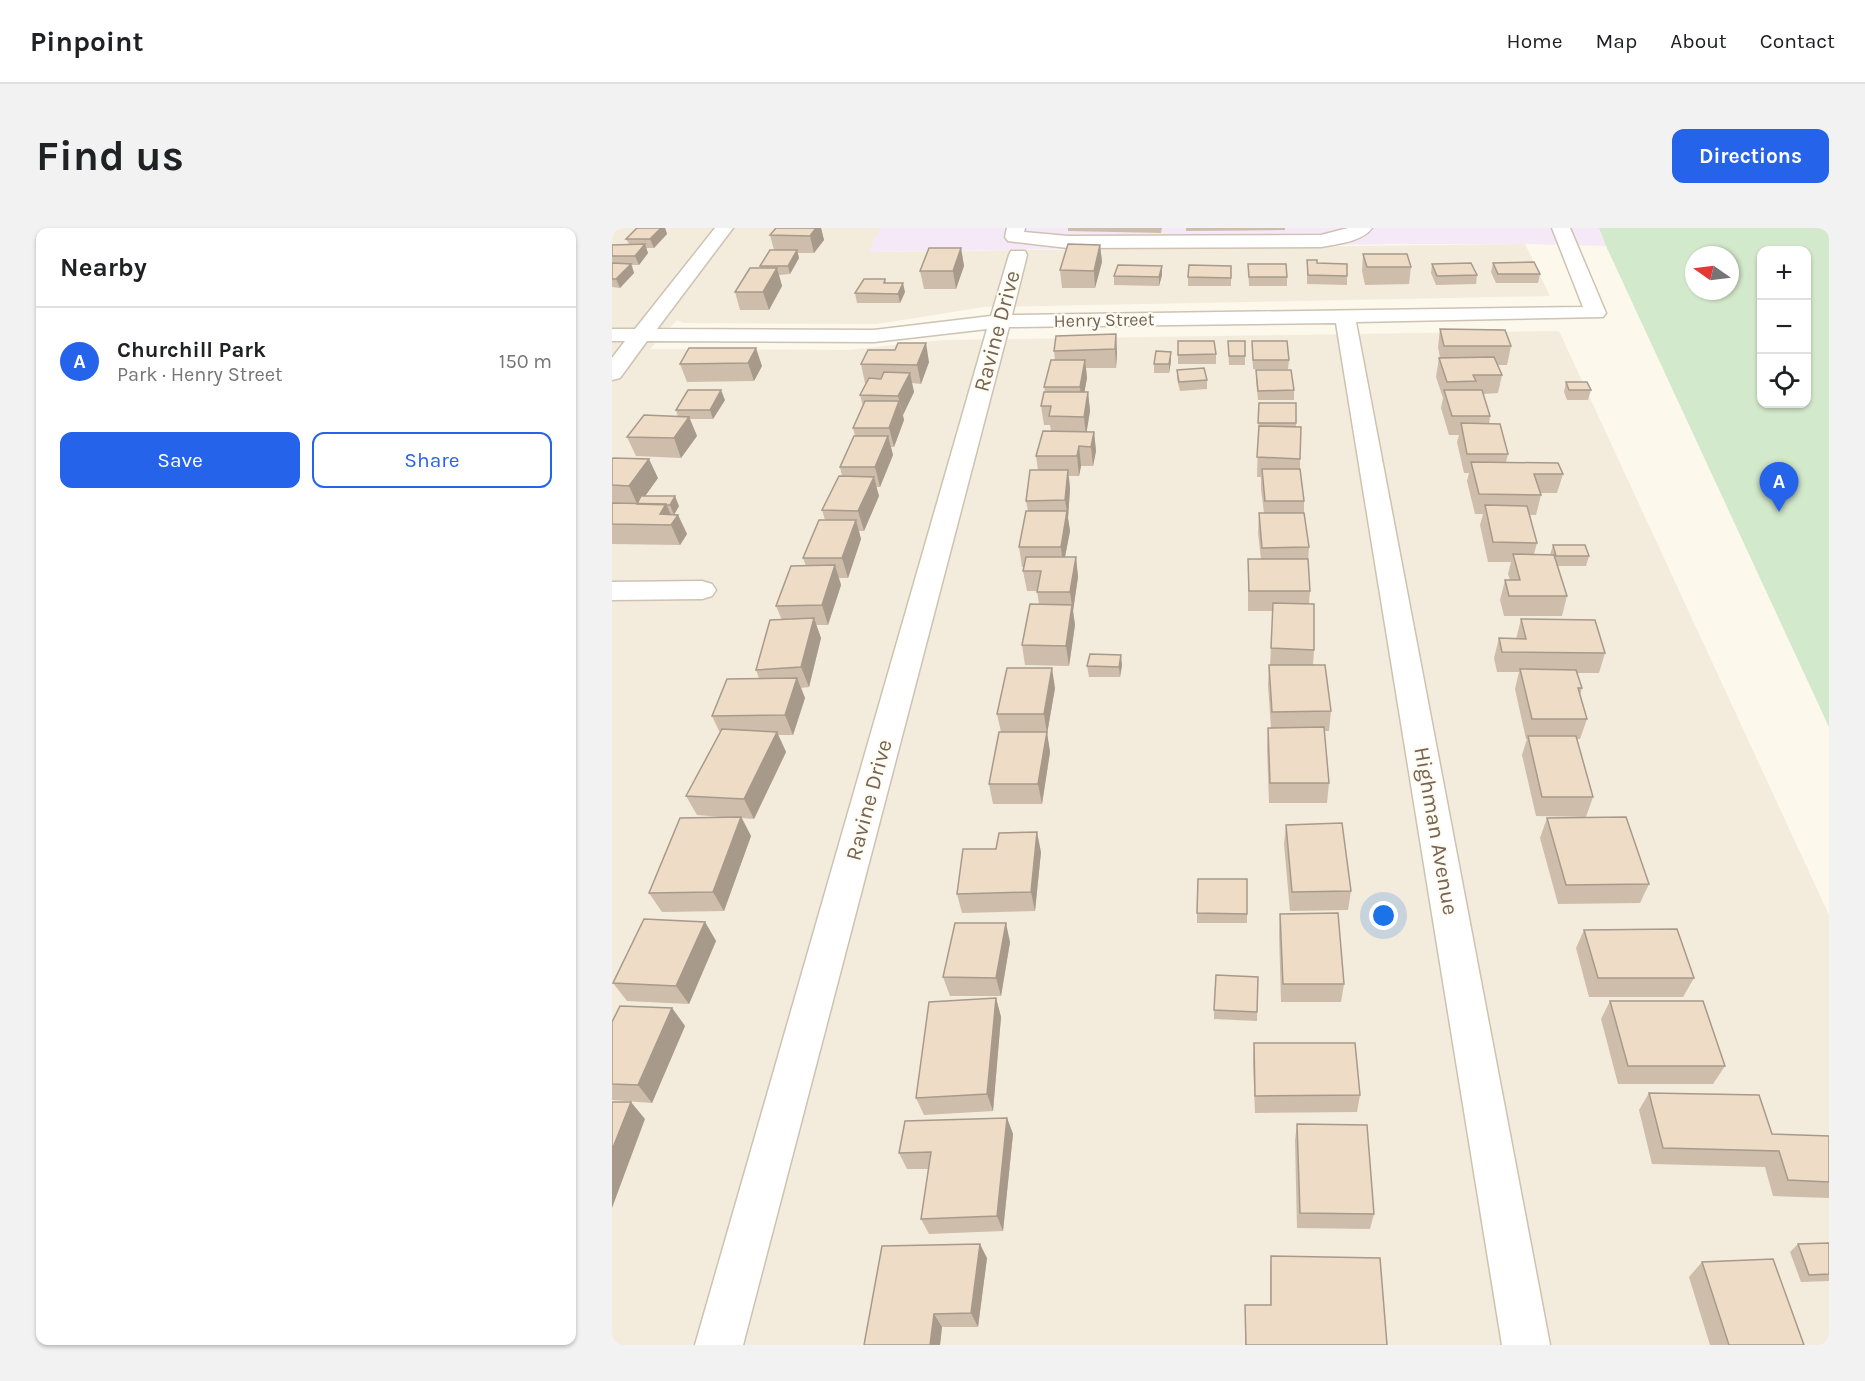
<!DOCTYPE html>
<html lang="en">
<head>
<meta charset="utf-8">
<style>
  body { margin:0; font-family:Karla,sans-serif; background:#f2f2f2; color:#202124 }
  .controls { position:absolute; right:18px; top:18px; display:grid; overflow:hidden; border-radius:12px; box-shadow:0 2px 4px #0004 }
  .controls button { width:54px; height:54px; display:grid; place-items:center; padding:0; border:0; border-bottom:2px solid #e0e0e0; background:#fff; color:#202124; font:30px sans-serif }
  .compass { position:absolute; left:1073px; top:18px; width:54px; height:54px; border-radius:50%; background:#fff; box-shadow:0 2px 4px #0004; rotate:284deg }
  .you { position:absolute; left:772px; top:688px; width:21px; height:21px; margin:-15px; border:4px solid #fff; border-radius:50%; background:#1a73e8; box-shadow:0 0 0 9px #1a73e833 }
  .badge { display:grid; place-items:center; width:39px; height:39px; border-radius:50%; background:#2563eb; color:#fff; font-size:20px; font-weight:700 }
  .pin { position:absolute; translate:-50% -50px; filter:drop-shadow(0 2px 3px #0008) }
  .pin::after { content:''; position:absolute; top:32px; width:21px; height:18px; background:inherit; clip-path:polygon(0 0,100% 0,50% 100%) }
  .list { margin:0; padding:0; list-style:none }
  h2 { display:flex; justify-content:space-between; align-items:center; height:78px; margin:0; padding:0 24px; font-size:26px }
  h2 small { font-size:20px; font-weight:400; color:#757577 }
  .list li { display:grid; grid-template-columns:39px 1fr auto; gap:18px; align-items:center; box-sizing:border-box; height:108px; padding:0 24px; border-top:2px solid #e0e0e0 }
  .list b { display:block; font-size:22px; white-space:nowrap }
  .list p { margin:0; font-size:20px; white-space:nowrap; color:#757577 }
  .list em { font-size:20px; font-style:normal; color:#757577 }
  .actions { display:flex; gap:12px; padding:18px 24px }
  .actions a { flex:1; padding:14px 0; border:2px solid #2563eb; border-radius:12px; text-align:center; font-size:21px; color:#2563eb }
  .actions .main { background:#2563eb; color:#fff }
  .icon { flex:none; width:33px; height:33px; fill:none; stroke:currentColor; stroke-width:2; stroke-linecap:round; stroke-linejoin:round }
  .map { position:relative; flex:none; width:1217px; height:1117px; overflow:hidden; border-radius:12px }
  header { display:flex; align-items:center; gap:36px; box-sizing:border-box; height:84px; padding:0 30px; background:#fff; border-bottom:2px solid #e0e0e0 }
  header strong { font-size:28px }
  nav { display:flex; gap:33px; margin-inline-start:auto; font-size:21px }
  .intro { display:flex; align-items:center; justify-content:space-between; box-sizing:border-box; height:144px; padding:0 36px }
  h1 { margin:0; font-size:42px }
  .button { padding:15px 27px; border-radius:12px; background:#2563eb; color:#fff; font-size:21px; font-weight:700 }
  main { display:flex; gap:36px; padding:0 36px }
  aside { flex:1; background:#fff; border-radius:12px; box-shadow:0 2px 4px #0004 }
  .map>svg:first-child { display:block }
  .residential { fill:#f3ebdb }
  .education { fill:#f5e9f8 }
  .green { fill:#d3e9cb; fill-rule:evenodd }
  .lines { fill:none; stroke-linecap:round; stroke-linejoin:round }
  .minor-casing { stroke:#cec2b2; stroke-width:3 }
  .minor { fill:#fff; fill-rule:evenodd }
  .wall { fill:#cebdaa }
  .shaded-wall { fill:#a79a8b }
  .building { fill:#efdcc6; stroke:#a79a8b; stroke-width:1.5 }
  .labels { text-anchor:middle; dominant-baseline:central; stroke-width:4.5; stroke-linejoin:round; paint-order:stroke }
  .far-street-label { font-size:18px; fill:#766350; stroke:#fefbf3 }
  .street-label { font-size:22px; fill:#766350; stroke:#fefbf3 }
</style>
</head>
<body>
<header>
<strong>Pinpoint</strong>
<nav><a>Home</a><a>Map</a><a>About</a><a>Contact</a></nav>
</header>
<div class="intro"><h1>Find us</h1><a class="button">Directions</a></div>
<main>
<aside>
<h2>Nearby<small></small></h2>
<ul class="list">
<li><span class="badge">A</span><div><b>Churchill Park</b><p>Park · Henry Street</p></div><em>150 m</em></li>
</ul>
<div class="actions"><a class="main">Save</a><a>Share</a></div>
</aside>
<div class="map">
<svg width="1217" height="1117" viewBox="0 0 1217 1117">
  <rect width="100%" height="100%" fill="#fcf8ec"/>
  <path class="residential" d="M 0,0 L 269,0 L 257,24 L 913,16 L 938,68 L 372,79 L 265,96 L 71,95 L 65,92 L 38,121 L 237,122 L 331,112 L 947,103 L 1217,687 L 1217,1117 L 0,1117 Z"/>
  <path class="education" d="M 269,0 L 987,0 L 994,18 L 913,16 L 781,16 L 257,24 Z"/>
  <path class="green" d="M 987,0 L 1217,0 L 1217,499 L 994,18 ZM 1150,22 L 1194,22 L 1194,176 L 1150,176 ZM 1082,27 L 1118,27 L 1118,63 L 1082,63 Z"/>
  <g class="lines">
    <g class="minor-casing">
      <path id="minor" d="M 103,0 L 121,0 L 45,101 L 262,102 L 379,88 L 397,27 L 399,23 L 413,23 L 415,27 L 400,87 L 971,79 L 940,0 L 958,0 L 994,85 L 991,89 L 744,94 L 938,1117 L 890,1117 L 724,95 L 397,99 L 131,1117 L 83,1117 L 375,101 L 262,114 L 35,113 L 8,150 L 0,152 L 0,130 L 13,113 L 0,113 L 0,101 L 23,101 Z
        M 395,0 L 413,0 L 412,4 L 456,8 L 709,7 L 736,0 L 760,0 C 750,14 725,16 709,19 L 456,20 L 396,13 L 393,9 Z
        M 90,353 L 100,356 L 104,362 L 100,368 L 90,371 L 0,372 L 0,354 Z"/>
    </g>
    <use href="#minor" class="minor"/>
  </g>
  <path class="wall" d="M 25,0 L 53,0 L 55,6 L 42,20 L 34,20 L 36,25 L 27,37 L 20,37 L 22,45 L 8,60 L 0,59 L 0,17 L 17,16 L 14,11 Z
    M 164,0 L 209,0 L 212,12 L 202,25 L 186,25 L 187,30 L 178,46 L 167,47 L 170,58 L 157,82 L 128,82 L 123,64 L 149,40 L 148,38 L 162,22 L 158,7 Z
    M 456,0 L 550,0 L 549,5 L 456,3 Z
    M 574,0 L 673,0 L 673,2 L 574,3 Z
    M 488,17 L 490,34 L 483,60 L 450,60 L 448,42 Z
    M 349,20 L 352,38 L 344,61 L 312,61 L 308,43 Z
    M 751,26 L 799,39 L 797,56 L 753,57 L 750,43 Z
    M 695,32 L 705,35 L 735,48 L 735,57 L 695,56 Z
    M 881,35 L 928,46 L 926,55 L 884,55 L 879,44 Z
    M 636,36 L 675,49 L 675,58 L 637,58 Z
    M 820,36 L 865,47 L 864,56 L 824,57 L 819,45 Z
    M 619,38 L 619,58 L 576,58 L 576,49 Z
    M 550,47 L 547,58 L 502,57 L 502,48 Z
    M 273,51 L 274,55 L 293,64 L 288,75 L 245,75 L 243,65 Z
    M 828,101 L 899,118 L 895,137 L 885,137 L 890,147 L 886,165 L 871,166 L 878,188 L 877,196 L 896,226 L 894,234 L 951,246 L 945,265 L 928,265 L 929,267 L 924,287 L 918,287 L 925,315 L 922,326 L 938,327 L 941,317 L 977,328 L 974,338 L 946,338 L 955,368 L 950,388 L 892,388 L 888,372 L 893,352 L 898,352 L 896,346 L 899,334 L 876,334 L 868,297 L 871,286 L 863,286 L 855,253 L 857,245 L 852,245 L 845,214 L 847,207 L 837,207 L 829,180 L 831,170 L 824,149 L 827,130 L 828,130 L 826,119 Z
    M 504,106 L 505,125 L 504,140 L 474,140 L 475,150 L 472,164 L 476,164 L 478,183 L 474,204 L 482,204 L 484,223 L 481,238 L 469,238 L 467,248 L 457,248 L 458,261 L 456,290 L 458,303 L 453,329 L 464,329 L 466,349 L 461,383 L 463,397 L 457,438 L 413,437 L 410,417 L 427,376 L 425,363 L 415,363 L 411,343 L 412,339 L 410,339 L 407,319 L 416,283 L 414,273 L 426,242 L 424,228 L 439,203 L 438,197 L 432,197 L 429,178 L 433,164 L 432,159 L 443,132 L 442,123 Z
    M 566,113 L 604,126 L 604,136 L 566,136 Z
    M 616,113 L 633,128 L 633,137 L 617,137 Z
    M 640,113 L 677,132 L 676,141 L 641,141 Z
    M 77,120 L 150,138 L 142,153 L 75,154 L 68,136 Z
    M 559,133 L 557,145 L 542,145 L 542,136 Z
    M 317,134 L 309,156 L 300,155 L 302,164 L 291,187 L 292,192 L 282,219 L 279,219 L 281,227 L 268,259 L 264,259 L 267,268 L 252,303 L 247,303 L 249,311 L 236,350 L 227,350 L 229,357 L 216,397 L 204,397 L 209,410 L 197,459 L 189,460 L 193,470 L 181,507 L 166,507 L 174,524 L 142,591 L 130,590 L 139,608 L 112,683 L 50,684 L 37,665 L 109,589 L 85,587 L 74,568 L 108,505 L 100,488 L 147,450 L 144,442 L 170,392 L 164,378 L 194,338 L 191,330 L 213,292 L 210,282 L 230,248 L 228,239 L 243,208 L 241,200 L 251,178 L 248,167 L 254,155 L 253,155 L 249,136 Z
    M 565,142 L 595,152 L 595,161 L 568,163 L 565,151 Z
    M 644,142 L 682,162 L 682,172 L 646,172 L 644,152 Z
    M 954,154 L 979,162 L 976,172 L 955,172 L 952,164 Z
    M 113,172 L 101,191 L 78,191 L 85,208 L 69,230 L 24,228 L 15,209 L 66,189 L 64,182 Z
    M 647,175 L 684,175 L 684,199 L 688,231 L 688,241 L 692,273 L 692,285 L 697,319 L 696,334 L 698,363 L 697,376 L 702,422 L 701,437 L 719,483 L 717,503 L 712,503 L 717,555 L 715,575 L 657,575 L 655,520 L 656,500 L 659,500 L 656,457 L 657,437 L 658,437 L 661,383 L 636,383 L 636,331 L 649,331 L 646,305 L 647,285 L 652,285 L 649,261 L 649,249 L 645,249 Z
    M 0,231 L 46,250 L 33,268 L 67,278 L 62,286 L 66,287 L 75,306 L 68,317 L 0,316 Z
    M 909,391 L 993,425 L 987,445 L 965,445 L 970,460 L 968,467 L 975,491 L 968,511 L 965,511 L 981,569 L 974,589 L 924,588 L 910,527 L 915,511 L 914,511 L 903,461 L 907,444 L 885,444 L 882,430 L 887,410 L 904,411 Z
    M 510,437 L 508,449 L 477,449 L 475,438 Z
    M 443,460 L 435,506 L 438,524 L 430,576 L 381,576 L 377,556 L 389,504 L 385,486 Z
    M 935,590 L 1037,656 L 1028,675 L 946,676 L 928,610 Z
    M 674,597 L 739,663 L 736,682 L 678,683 L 672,616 Z
    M 384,621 L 429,624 L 423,683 L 350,685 L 345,666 Z
    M 635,651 L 635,695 L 585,695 L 585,685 Z
    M 668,686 L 732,756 L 729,774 L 669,774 L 667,705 Z
    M 93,694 L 104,713 L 77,776 L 15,773 L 1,755 Z
    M 972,702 L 1082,750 L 1071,769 L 977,769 L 964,720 Z
    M 398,714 L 389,768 L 338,768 L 331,749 Z
    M 646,749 L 645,793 L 602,791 L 602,782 Z
    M 384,770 L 389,789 L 381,883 L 312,887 L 304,870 Z
    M 998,773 L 1113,838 L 1101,856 L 1006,856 L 989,791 Z
    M 60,780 L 73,798 L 40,875 L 0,872 L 0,794 Z
    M 642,815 L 748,867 L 745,884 L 643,885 L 641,833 Z
    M 1037,865 L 1160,906 L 1217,908 L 1217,970 L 1161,968 L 1153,939 L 1040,936 L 1027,882 Z
    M 395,890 L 401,906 L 391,1003 L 317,1006 L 309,991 L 317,941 L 295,941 L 287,925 Z
    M 685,896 L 762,986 L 758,1001 L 685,1000 L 683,912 Z
    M 1217,1015 L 1217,1053 L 1189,1054 L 1178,1024 L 1186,1016 Z
    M 659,1028 L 775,1117 L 633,1117 L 633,1077 L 658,1077 L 658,1042 Z
    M 375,1030 L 366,1099 L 330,1099 L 328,1117 L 252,1117 Z
    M 1090,1034 L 1192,1117 L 1098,1117 L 1077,1049 Z"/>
  <path class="shaded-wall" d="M 49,0 L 53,0 L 55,6 L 42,20 L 38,11 Z
    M 204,0 L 209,0 L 212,12 L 202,25 L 198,8 Z
    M 33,16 L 36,25 L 27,37 L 23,28 Z
    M 488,17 L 490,34 L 483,60 L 482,43 Z
    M 349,20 L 352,38 L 344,61 L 341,43 Z
    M 185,22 L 187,30 L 178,46 L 176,38 Z
    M 19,36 L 22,45 L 8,60 L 4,51 Z
    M 550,38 L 550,47 L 547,58 L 547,49 Z
    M 165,40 L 170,58 L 157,82 L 151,64 Z
    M 291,55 L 293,64 L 288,75 L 286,66 Z
    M 504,106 L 505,125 L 504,140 L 503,121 Z
    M 314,115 L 317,134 L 309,156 L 305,137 Z
    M 144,120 L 150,138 L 142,153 L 136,135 Z
    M 559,124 L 559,133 L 557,145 L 557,136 Z
    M 473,132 L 475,150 L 470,178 L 468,159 Z
    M 298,145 L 302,164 L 291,187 L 286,168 Z
    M 109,162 L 113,172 L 101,191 L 98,182 Z
    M 476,164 L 478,183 L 474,208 L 472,189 Z
    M 287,173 L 292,192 L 282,219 L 277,200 Z
    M 77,189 L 85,208 L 69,230 L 62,210 Z
    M 482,204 L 484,223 L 481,238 L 479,219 Z
    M 276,208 L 281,227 L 268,259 L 263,239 Z
    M 467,218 L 469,238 L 467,248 L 465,228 Z
    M 37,231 L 46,250 L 26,278 L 17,258 Z
    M 456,242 L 458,261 L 456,290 L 458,303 L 451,339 L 449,319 L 455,284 L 453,272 Z
    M 262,249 L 267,268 L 252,303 L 246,283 Z
    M 63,268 L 67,278 L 62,287 L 58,277 Z
    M 54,276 L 62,293 L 66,287 L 75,306 L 68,317 L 59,297 L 48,286 Z
    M 244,292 L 249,311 L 236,350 L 230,330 Z
    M 464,329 L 466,349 L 461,383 L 463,397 L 457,438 L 454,418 L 460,378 L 458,364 Z
    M 223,337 L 229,357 L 216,397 L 210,377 Z
    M 202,390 L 209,410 L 197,459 L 189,439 Z
    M 509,427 L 510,437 L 508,449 L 507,439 Z
    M 440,440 L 443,460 L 435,506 L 432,486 Z
    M 185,450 L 193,470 L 181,507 L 173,487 Z
    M 165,504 L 174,524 L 142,591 L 132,571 Z
    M 435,504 L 438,524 L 430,576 L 426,556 Z
    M 129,589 L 139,608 L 112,683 L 101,664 Z
    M 425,604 L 429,624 L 423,683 L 419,664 Z
    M 93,694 L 104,713 L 77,776 L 64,758 Z
    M 394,695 L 398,714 L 389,768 L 384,750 Z
    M 384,770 L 389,789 L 381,883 L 375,866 Z
    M 60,780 L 73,798 L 40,875 L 26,857 Z
    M 19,874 L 33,891 L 0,980 L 0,922 Z
    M 395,890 L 401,906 L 391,1003 L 385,988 Z
    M 368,1016 L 375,1030 L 366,1099 L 359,1085 Z
    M 322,1086 L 330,1099 L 328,1117 L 318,1117 Z"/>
  <path class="building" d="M 25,0 L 49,0 L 38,11 L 14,11 Z
    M 164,0 L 204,0 L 198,8 L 158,7 Z
    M 33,16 L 23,28 L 0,28 L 0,17 Z
    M 456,16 L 488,17 L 482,43 L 448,42 Z
    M 317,20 L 349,20 L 341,43 L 308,43 Z
    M 158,22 L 185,22 L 176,38 L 148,38 Z
    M 751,26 L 795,26 L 799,39 L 755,39 Z
    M 695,32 L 705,32 L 705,35 L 735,36 L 735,48 L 696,47 Z
    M 922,34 L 928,46 L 886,46 L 881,35 Z
    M 0,35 L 19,36 L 4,51 L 0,51 Z
    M 859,35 L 865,47 L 825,48 L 820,36 Z
    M 636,36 L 674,36 L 675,49 L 637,49 Z
    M 506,37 L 550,38 L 547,49 L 502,48 Z
    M 577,37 L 619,38 L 619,50 L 576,49 Z
    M 138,40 L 165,40 L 151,64 L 123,64 Z
    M 252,51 L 273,51 L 272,55 L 291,55 L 286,66 L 243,65 Z
    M 828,101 L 893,102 L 899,118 L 832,118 Z
    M 504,106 L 503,121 L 442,123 L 444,108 Z
    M 566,113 L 602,113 L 604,126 L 566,127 Z
    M 616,113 L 633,113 L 633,128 L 617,128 Z
    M 640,113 L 675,113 L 677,132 L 641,132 Z
    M 286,115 L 314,115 L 305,137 L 249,136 L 256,122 L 283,122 Z
    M 77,120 L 144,120 L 136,135 L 68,136 Z
    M 544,123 L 559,124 L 557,136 L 542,136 Z
    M 882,129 L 890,147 L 861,147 L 864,153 L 835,154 L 827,130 Z
    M 439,132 L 473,132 L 468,159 L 432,159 Z
    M 592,140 L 595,152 L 567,154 L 565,142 Z
    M 644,142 L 679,142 L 682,162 L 646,163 Z
    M 272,144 L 298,145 L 286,168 L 248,167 L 257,150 L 269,151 Z
    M 954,154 L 975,154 L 979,162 L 957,162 Z
    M 76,162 L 109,162 L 98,182 L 64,182 Z
    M 832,162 L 870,162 L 878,188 L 840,188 Z
    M 432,164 L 476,164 L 472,189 L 437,188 L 439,178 L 429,178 Z
    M 253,173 L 287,173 L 277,200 L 241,200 Z
    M 647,175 L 684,175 L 684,195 L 646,195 Z
    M 32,187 L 77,189 L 62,210 L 15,209 Z
    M 849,195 L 888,196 L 896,226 L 855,226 Z
    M 647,198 L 689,199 L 688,231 L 645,229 Z
    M 431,203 L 482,204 L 479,219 L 467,218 L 465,228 L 424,228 Z
    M 242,208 L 276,208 L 263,239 L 228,239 Z
    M 1,230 L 37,231 L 17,258 L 0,257 L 0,231 Z
    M 859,234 L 946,235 L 951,246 L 922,246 L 929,267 L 867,266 Z
    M 650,241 L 688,241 L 692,273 L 653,273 Z
    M 418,242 L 456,242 L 453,272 L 414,273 Z
    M 227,248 L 262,249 L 246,283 L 210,282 Z
    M 29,268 L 63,268 L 58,277 L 25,276 Z
    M 0,275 L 54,276 L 48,286 L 66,287 L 59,297 L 0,296 Z
    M 873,277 L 915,278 L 925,315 L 881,314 Z
    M 414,283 L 455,283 L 449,319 L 407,319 Z
    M 647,285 L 692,285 L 697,319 L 650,320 Z
    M 207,292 L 244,292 L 230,330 L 191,330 Z
    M 941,317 L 973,317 L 977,328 L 944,328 Z
    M 901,326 L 942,327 L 955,368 L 897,368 L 893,352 L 908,352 Z
    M 414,329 L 464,329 L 458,364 L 425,364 L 429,343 L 411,343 Z
    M 636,331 L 696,331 L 698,363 L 637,363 Z
    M 223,337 L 210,377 L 164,378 L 179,338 Z
    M 661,375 L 702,376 L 702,422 L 659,420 Z
    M 418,376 L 460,377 L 454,418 L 410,417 Z
    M 202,390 L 189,439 L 144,442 L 158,392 Z
    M 909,391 L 983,392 L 993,425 L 890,424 L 887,410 L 914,411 Z
    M 478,426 L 509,427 L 507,439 L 475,438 Z
    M 657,437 L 713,437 L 719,483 L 660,484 Z
    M 395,440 L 440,440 L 432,486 L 385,486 Z
    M 908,441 L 964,442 L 970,460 L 966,460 L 975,491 L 920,491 Z
    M 185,450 L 173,487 L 100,488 L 115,451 Z
    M 712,499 L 717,555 L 658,555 L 656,500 Z
    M 110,501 L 165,504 L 132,571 L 74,568 Z
    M 387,504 L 435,504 L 426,556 L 377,556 Z
    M 916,508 L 964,508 L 981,569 L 930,569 Z
    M 129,589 L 101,664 L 37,665 L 68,590 Z
    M 1014,589 L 1037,656 L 954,657 L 935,590 Z
    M 730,595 L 739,663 L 680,664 L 674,597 Z
    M 425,604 L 419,664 L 345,666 L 351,621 L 384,621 L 387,605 Z
    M 586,651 L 635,651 L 635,686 L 585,685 Z
    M 726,685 L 732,756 L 671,756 L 668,686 Z
    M 32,691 L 93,694 L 64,758 L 1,755 Z
    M 343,695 L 394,695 L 384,750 L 331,749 Z
    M 1065,701 L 1082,750 L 986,750 L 972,702 Z
    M 604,747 L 646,749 L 645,784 L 602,782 Z
    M 384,770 L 375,866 L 304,870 L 317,774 Z
    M 998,773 L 1091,773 L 1113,838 L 1016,838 Z
    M 8,778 L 60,780 L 26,857 L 0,856 L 0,794 Z
    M 642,815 L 743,815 L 748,867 L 643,868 Z
    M 1037,865 L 1147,867 L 1160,906 L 1217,908 L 1217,954 L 1176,952 L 1167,923 L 1051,920 Z
    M 0,874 L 19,874 L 0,922 Z
    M 395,890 L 385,988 L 309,991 L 319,924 L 287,925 L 293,893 Z
    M 685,896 L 755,897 L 762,986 L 688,985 Z
    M 1217,1015 L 1217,1046 L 1197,1047 L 1186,1016 Z
    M 368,1016 L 359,1085 L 322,1086 L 318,1117 L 252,1117 L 270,1018 Z
    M 659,1028 L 768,1030 L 775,1117 L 634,1117 L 633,1077 L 659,1077 Z
    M 1161,1031 L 1192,1117 L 1117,1117 L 1090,1034 Z"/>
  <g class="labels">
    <g class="far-street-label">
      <text transform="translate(492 92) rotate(-1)">Henry Street</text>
    </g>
    <g class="street-label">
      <text transform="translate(385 103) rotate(-75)">Ravine Drive</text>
      <text transform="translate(257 572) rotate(-75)">Ravine Drive</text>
      <text transform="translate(824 603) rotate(80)">Highman Avenue</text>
    </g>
  </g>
</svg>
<div class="controls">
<button>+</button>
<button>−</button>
<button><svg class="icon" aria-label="locate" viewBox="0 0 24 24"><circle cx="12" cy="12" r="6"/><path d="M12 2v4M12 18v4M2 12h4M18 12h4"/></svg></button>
</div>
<svg class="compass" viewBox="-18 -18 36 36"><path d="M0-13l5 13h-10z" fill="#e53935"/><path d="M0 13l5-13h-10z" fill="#757577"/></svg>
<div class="you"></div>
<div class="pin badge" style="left:1167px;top:284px">A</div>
</div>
</main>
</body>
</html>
